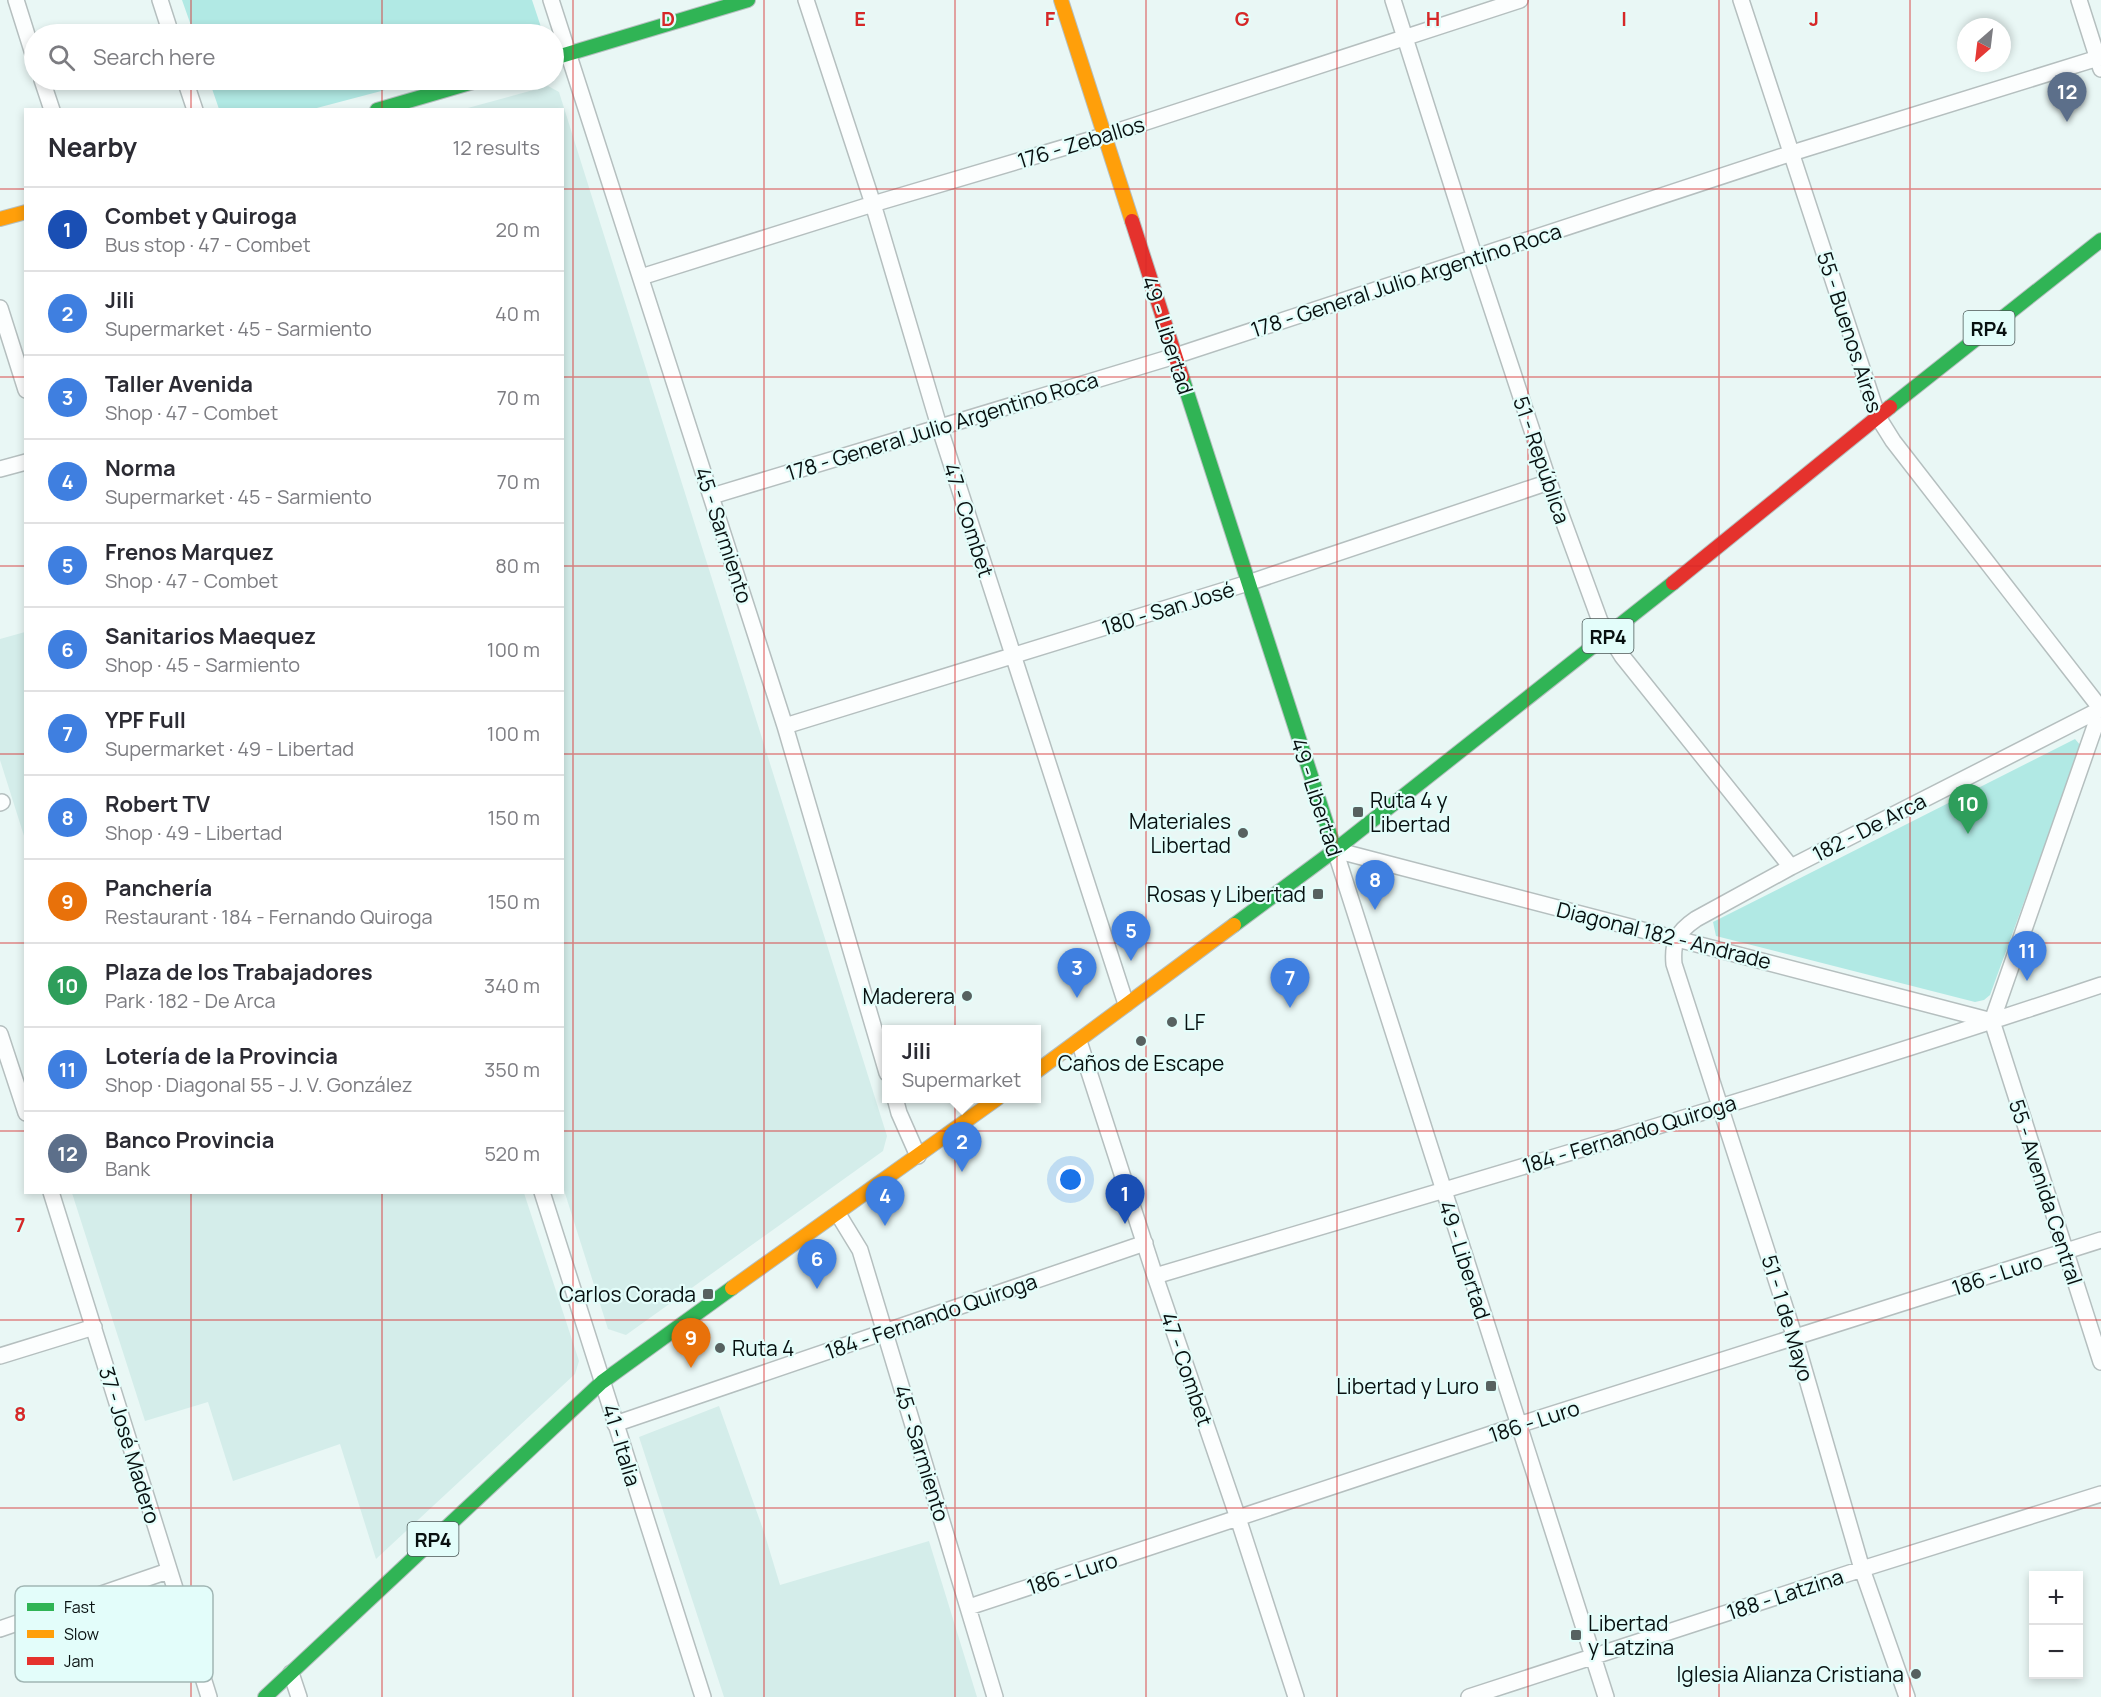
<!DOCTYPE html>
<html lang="en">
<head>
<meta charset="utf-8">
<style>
  body { margin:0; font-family:Manrope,sans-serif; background:#f2f2f3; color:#2b2b33 }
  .controls { position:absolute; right:18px; bottom:18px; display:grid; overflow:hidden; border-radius:0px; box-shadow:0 3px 9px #0003 }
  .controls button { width:54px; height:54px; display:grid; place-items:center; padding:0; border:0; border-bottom:2px solid #e1e1e2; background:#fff; color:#2b2b33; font:30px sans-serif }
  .compass { position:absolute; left:1957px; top:18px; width:54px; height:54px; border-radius:50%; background:#fff; box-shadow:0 3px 9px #0003; rotate:208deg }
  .you { position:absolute; left:1071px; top:1180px; width:21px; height:21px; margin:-15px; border:4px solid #fff; border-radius:50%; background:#1a73e8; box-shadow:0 0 0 9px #1a73e833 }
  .badge { display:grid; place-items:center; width:39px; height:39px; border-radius:50%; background:#576160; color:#fff; font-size:20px; font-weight:700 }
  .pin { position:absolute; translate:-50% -50px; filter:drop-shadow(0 2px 3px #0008) }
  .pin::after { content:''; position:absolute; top:32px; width:21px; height:18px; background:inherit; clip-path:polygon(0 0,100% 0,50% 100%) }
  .popup { position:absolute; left:882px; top:1025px; width:159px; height:78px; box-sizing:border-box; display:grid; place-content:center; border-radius:0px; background:#fff; filter:drop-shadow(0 2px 4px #0005); font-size:20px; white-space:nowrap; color:#7c7c81 }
  .popup b { font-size:22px; color:#2b2b33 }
  .popup::after { content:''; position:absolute; left:50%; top:100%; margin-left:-12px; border:12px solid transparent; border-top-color:#fff }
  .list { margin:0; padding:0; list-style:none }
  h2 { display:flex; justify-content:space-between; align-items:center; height:78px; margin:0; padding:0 24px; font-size:26px }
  h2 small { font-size:20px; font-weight:400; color:#7c7c81 }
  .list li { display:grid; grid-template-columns:39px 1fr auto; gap:18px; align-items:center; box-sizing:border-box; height:84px; padding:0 24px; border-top:2px solid #e1e1e2 }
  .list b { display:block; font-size:22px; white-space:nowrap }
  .list p { margin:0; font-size:20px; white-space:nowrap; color:#7c7c81 }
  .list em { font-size:20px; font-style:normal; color:#7c7c81 }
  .icon { flex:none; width:33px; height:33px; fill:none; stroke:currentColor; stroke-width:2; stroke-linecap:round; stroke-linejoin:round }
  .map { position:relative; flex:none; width:2101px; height:1697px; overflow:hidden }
  .search { position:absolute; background:#fff; box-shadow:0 3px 9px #0003; left:24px; top:24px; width:540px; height:66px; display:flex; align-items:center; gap:15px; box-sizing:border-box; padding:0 21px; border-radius:33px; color:#7c7c81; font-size:22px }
  .panel { position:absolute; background:#fff; box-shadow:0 3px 9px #0003; left:24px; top:108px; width:540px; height:1086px; border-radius:0px }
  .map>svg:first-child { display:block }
  .built { fill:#d4edea }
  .green { fill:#b1e9e4 }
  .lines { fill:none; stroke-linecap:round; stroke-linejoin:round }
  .street-casing { stroke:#b5bfbf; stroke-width:18 }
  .fast-casing { stroke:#b5bfbf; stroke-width:16 }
  .slow-casing { stroke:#b5bfbf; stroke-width:16 }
  .jam-casing { stroke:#b5bfbf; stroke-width:16 }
  .street { stroke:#fcfefe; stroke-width:15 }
  .fast { stroke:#30b455; stroke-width:14 }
  .slow { stroke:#ff9f0a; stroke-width:14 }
  .jam { stroke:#e5322d; stroke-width:14 }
  .grid { fill:none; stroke:#d62828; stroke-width:1.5; stroke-opacity:0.55 }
  .poi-dot { fill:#576160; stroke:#e3fdfa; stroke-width:2 }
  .labels { text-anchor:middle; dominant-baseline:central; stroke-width:4.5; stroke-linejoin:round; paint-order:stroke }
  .shield { fill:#e3fdfa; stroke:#4a5756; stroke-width:1.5 }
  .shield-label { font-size:20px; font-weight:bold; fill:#081010 }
  .street-label { font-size:21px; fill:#081010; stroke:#e3fdfa }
  .poi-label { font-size:21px; fill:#081010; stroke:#e3fdfa; text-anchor:end }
  .key { fill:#e3fdfa; stroke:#a1b6b4; stroke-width:1.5 }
  .key-label { font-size:16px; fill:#081010 }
  .grid-label { font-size:20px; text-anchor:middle; font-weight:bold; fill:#d62828; stroke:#e3fdfa; stroke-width:4.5; stroke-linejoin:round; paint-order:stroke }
</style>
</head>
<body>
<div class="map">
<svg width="2101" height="1697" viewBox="0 0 2101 1697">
  <rect width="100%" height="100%" fill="#e9f7f5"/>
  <path class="built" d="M 548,86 L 559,92 L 887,1136 L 883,1151 L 626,1335 L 608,1329 L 563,1187 L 562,110 L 464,109 Z
    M 25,632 L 26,632 L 25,839 L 0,760 L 0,639 Z
    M 72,1193 L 524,1193 L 579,1361 L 575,1374 L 376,1559 L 340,1444 L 233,1481 L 208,1402 L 145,1421 Z
    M 719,1406 L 764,1532 L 780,1585 L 929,1541 L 977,1697 L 724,1697 L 639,1437 Z"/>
  <path class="green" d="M 182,0 L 532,0 L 542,30 L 540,34 L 194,34 Z
    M 209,80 L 423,80 L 313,109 L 219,109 Z
    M 2075,739 L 2081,746 L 1990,995 L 1984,1000 L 1975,1002 L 1716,936 L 1713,922 Z"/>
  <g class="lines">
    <g class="street-casing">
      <path id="street" d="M 16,0 L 34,57
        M 160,0 L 171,34
        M 551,0 L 785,726 L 887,1073
        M 806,0 L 873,204 L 939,426 L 1126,1004
        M 1393,0 L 1475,258 L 1549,482 L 1600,621 L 1622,656 L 1791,867
        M 1741,0 L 1878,417 L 1893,441 L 2101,709
        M 2079,0 L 2101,69
        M 42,80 L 52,110
        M 185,80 L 195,110
        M 641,277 L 873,204 L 1103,136 L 1520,0
        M 0,308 L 26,390
        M 0,469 L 26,462
        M 712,496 L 1175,356 L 1792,153 L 2098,58
        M 785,726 L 1248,583 L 1549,482
        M 0,803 L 2,802
        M 1335,850 L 1606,1697
        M 1335,850 L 1992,1021
        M 1992,1021 L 2101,1362
        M 1992,1021 L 2101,709
        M 0,1034 L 26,1113
        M 1079,1041 L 1155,1276 L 1238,1518 L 1296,1697
        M 895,1098 L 899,1113 L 918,1156
        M 51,1192 L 209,1697
        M 542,1192 L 703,1697
        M 838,1214 L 860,1250 L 995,1697
        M 1155,1276 C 1471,1182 1788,1090 2101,985
        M 0,1356 L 94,1327
        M 615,1424 L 1145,1243
        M 969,1607 L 1518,1425 L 2101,1240
        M 0,1629 L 168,1571
        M 291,1673 L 299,1697
        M 1469,1697 L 1862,1569 L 2101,1494
        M 1907,1697 L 1862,1569 L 1795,1338 L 1674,964 C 1672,942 1677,932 1696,919 L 1791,867 L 2101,709"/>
    </g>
    <g class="fast-casing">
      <path id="fast" d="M 554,58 L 748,0
        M 377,110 L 480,80
        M 1182,377 L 1335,850
        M 1890,407 L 2101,240
        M 1234,925 L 1335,850 L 1673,583
        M 265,1697 L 602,1382 L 732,1288"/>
    </g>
    <g class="slow-casing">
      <path id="slow" d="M 1061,0 L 1132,221
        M 0,219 L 26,212
        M 1037,1071 L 1234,925
        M 732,1288 L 998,1098"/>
    </g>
    <g class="jam-casing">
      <path id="jam" d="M 1132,221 L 1182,377
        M 1673,583 L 1890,407"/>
    </g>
    <use href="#street" class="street"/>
    <use href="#fast" class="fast"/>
    <use href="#slow" class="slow"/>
    <use href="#jam" class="jam"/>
  </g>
  <path class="grid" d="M 191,0 L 191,34M 382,0 L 382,34M 573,0 L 573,1697M 764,0 L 764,1697M 955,0 L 955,1697M 1146,0 L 1146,1697M 1337,0 L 1337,1697M 1528,0 L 1528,1697M 1719,0 L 1719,1697M 1910,0 L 1910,1697M 191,80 L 191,110M 382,80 L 382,110M 0,189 L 26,189M 562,189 L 2101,189M 0,377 L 26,377M 562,377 L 2101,377M 0,566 L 26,566M 562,566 L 2101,566M 0,754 L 26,754M 562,754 L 2101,754M 0,943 L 26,943M 562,943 L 2101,943M 0,1131 L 26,1131M 562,1131 L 2101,1131M 191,1192 L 191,1697M 382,1192 L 382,1697M 0,1320 L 2101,1320M 0,1508 L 2101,1508"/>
  <g class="poi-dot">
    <rect x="1352" y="806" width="12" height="12" rx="3"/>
    <circle cx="1243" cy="833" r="6"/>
    <rect x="1312" y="888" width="12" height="12" rx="3"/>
    <circle cx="967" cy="996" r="6"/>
    <circle cx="1172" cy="1022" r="6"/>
    <circle cx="1141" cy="1041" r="6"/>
    <rect x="702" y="1288" width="12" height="12" rx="3"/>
    <circle cx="720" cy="1348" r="6"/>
    <rect x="1485" y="1380" width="12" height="12" rx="3"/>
    <rect x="1570" y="1629" width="12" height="12" rx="3"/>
    <circle cx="1916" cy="1674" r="6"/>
  </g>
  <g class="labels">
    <g class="shield">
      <rect x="1963.5" y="311" width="51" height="34" rx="4.5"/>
      <rect x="1582.5" y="619" width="51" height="34" rx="4.5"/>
      <rect x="407.5" y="1522" width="51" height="34" rx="4.5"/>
    </g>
    <g class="shield-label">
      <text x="1989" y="328">RP4</text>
      <text x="1608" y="636">RP4</text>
      <text x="433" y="1539">RP4</text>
    </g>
    <g class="street-label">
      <text transform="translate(1081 142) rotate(-17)">176 - Zeballos</text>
      <text transform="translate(1406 280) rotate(-18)">178 - General Julio Argentino Roca</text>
      <text transform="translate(1850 332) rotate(72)">55 - Buenos Aires</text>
      <text transform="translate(1168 335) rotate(72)">49 - Libertad</text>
      <text transform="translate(942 426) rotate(-17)">178 - General Julio Argentino Roca</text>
      <text transform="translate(1542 460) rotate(71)">51 - República</text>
      <text transform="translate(969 520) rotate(72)">47 - Combet</text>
      <text transform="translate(724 535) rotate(72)">45 - Sarmiento</text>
      <text transform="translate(1168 608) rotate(-17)">180 - San José</text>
      <text transform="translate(1317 797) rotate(72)">49 - Libertad</text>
      <text transform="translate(1869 827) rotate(-27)">182 - De Arca</text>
      <text transform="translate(1664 935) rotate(14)">Diagonal 182 - Andrade</text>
      <text transform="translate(1629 1134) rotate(-17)">184 - Fernando Quiroga</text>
      <text transform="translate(2046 1192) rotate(72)">55 - Avenida Central</text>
      <text transform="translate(1465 1260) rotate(72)">49 - Libertad</text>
      <text transform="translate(1997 1274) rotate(-18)">186 - Luro</text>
      <text transform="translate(931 1316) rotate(-19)">184 - Fernando Quiroga</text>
      <text transform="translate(1788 1318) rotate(73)">51 - 1 de Mayo</text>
      <text transform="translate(1187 1369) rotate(71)">47 - Combet</text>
      <text transform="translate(1534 1421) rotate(-18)">186 - Luro</text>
      <text transform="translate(130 1445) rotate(73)">37 - José Madero</text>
      <text transform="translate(622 1445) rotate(73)">41 - Italia</text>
      <text transform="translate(922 1453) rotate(73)">45 - Sarmiento</text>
      <text transform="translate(1072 1573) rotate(-18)">186 - Luro</text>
      <text transform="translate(1785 1594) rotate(-18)">188 - Latzina</text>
    </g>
    <g class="poi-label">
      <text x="1370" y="800" text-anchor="start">Ruta 4 y<tspan x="1370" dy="24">Libertad</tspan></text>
      <text x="1231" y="821">Materiales<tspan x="1231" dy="24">Libertad</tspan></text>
      <text x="1306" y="894">Rosas y Libertad</text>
      <text x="955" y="996">Maderera</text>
      <text x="1184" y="1022" text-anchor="start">LF</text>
      <text x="1141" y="1063" text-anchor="middle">Caños de Escape</text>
      <text x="696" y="1294">Carlos Corada</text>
      <text x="732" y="1348" text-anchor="start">Ruta 4</text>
      <text x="1479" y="1386">Libertad y Luro</text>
      <text x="1588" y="1623" text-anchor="start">Libertad<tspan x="1588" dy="24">y Latzina</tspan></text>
      <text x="1904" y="1674">Iglesia Alianza Cristiana</text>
    </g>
  </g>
  <rect x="15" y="1586" width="198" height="96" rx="9" class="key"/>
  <rect x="27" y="1603" width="27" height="8" fill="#30b455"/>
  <rect x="27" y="1630" width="27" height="8" fill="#ff9f0a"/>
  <rect x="27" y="1657" width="27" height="8" fill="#e5322d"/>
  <g class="key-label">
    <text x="64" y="1613">Fast</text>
    <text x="64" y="1640">Slow</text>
    <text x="64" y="1667">Jam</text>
  </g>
  <g class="grid-label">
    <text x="668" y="26">D</text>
    <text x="860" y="26">E</text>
    <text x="1050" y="26">F</text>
    <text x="1242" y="26">G</text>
    <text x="1433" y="26">H</text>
    <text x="1624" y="26">I</text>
    <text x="1814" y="26">J</text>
    <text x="20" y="1232">7</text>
    <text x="20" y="1421">8</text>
  </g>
</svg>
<div class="controls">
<button>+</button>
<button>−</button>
</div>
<svg class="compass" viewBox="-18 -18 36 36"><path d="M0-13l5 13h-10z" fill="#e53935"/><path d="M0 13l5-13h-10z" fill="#7c7c81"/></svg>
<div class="you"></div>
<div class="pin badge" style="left:1125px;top:1224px;background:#1a4fb4">1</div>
<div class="pin badge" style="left:962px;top:1172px;background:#3f7fe0">2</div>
<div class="popup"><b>Jili</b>Supermarket</div>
<div class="pin badge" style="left:1077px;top:998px;background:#3f7fe0">3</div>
<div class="pin badge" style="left:885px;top:1226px;background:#3f7fe0">4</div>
<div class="pin badge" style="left:1131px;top:961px;background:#3f7fe0">5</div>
<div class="pin badge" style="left:817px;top:1289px;background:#3f7fe0">6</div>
<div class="pin badge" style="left:1290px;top:1008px;background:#3f7fe0">7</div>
<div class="pin badge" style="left:1375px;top:910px;background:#3f7fe0">8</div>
<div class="pin badge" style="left:691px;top:1368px;background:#e8710a">9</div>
<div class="pin badge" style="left:1968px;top:834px;background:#2e9e5b">10</div>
<div class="pin badge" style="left:2027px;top:981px;background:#3f7fe0">11</div>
<div class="pin badge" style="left:2067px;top:122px;background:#5c6f8a">12</div>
<div class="search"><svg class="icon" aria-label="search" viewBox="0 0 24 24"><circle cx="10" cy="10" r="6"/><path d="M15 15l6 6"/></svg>Search here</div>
<section class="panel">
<h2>Nearby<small>12 results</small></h2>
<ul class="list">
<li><span class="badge" style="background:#1a4fb4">1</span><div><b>Combet y Quiroga</b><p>Bus stop · 47 - Combet</p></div><em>20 m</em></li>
<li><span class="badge" style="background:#3f7fe0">2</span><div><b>Jili</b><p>Supermarket · 45 - Sarmiento</p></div><em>40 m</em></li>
<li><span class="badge" style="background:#3f7fe0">3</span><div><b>Taller Avenida</b><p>Shop · 47 - Combet</p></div><em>70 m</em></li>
<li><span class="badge" style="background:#3f7fe0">4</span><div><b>Norma</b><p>Supermarket · 45 - Sarmiento</p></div><em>70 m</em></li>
<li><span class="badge" style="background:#3f7fe0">5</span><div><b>Frenos Marquez</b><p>Shop · 47 - Combet</p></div><em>80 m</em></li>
<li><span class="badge" style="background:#3f7fe0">6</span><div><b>Sanitarios Maequez</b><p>Shop · 45 - Sarmiento</p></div><em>100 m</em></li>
<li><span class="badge" style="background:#3f7fe0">7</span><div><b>YPF Full</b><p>Supermarket · 49 - Libertad</p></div><em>100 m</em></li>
<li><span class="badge" style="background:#3f7fe0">8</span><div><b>Robert TV</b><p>Shop · 49 - Libertad</p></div><em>150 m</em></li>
<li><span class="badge" style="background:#e8710a">9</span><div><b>Panchería</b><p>Restaurant · 184 - Fernando Quiroga</p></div><em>150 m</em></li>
<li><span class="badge" style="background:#2e9e5b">10</span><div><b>Plaza de los Trabajadores</b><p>Park · 182 - De Arca</p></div><em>340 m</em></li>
<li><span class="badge" style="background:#3f7fe0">11</span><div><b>Lotería de la Provincia</b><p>Shop · Diagonal 55 - J. V. González</p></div><em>350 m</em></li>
<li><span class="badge" style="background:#5c6f8a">12</span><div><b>Banco Provincia</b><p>Bank</p></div><em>520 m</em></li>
</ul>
</section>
</div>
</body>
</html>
